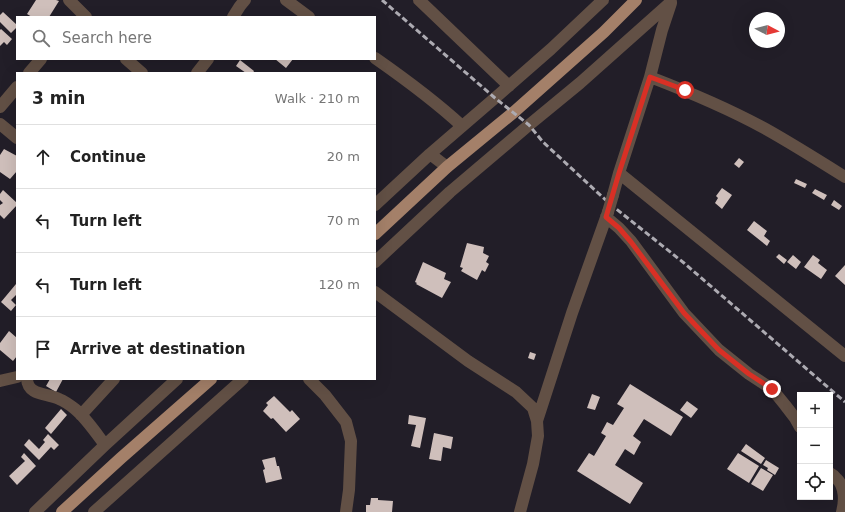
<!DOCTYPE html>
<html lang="en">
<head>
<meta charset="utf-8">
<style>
  body { margin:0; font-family:"DejaVu Sans",sans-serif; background:#f6f6f6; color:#222 }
  .controls { position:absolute; right:12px; bottom:12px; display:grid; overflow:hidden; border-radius:0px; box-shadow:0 4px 16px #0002 }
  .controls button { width:36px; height:36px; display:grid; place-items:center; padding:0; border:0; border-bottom:1px solid #e0e0e0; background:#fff; color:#222; font:20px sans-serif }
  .compass { position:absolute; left:749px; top:12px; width:36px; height:36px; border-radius:50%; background:#fff; box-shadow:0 4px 16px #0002; rotate:97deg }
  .stop { position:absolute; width:12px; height:12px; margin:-9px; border:3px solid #d93025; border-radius:50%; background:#fff }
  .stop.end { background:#d93025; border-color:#fff; box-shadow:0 1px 4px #0008 }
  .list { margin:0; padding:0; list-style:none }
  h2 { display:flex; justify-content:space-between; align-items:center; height:52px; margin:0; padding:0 16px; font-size:17px }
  h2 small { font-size:13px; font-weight:400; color:#767676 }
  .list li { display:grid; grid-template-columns:26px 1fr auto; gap:12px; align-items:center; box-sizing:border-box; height:64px; padding:0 16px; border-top:1px solid #e0e0e0 }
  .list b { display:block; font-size:15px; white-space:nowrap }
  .list em { font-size:13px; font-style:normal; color:#767676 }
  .icon { flex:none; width:22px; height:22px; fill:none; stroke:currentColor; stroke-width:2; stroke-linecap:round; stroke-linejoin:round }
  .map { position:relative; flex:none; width:845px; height:512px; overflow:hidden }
  .search { position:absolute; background:#fff; box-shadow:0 4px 16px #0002; left:16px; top:16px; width:360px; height:44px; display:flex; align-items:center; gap:10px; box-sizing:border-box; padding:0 14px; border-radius:0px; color:#767676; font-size:15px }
  .panel { position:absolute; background:#fff; box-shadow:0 4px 16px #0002; left:16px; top:72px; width:360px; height:308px; border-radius:0px }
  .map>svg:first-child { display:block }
  .building { fill:#cfbfbb }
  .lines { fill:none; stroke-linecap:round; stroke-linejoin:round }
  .minor { stroke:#625045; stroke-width:12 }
  .major { stroke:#a48069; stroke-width:12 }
  .rail { stroke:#adabb2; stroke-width:3; stroke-dasharray:6 3; stroke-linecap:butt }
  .minor-bridge { stroke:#625045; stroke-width:12 }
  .route { stroke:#d93025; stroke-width:5 }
</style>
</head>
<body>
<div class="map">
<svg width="845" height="512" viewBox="0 0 845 512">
  <rect width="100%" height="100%" fill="#221e28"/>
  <path class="building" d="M 36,0 L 56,0 L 59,1 L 49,17 L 32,17 L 27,14 Z
    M 3,12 L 17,25 L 17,27 L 11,33 L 0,22 L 0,15 Z
    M 1,29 L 12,39 L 7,45 L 4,42 L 0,46 L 0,30 Z
    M 275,59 L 293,59 L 286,68 Z
    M 240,60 L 254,71 L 253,73 L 246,73 L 236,66 Z
    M 4,149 L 17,156 L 17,171 L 10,179 L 0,172 L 0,155 Z
    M 739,158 L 744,162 L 739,168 L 734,164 Z
    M 796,179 L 807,184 L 805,188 L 794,183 Z
    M 722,188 L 732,195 L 722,209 L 715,203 L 718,198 L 716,196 Z
    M 815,189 L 827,195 L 824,200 L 812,193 Z
    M 3,190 L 17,203 L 17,205 L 4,219 L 0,215 L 0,205 L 3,203 L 0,200 L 0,194 Z
    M 834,200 L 842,206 L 839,210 L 831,205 Z
    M 754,221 L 767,231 L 764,236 L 770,241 L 767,246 L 747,230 Z
    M 467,243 L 484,247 L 483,253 L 489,256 L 486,262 L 489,264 L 485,272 L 482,270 L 477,280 L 461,271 L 463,268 L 460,267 Z
    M 779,254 L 787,260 L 784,264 L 776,257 Z
    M 793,255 L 801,262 L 796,269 L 787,262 Z
    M 813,255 L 820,260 L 818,263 L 827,270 L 821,279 L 804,267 Z
    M 423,262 L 446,273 L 444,279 L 451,282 L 442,298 L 416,284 L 417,283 L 415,282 Z
    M 845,265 L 845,285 L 835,276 Z
    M 16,284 L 17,285 L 17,296 L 16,295 L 11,300 L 16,305 L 11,311 L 1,302 Z
    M 9,331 L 17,338 L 17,356 L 13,361 L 0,350 L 0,343 Z
    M 530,352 L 536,354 L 534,360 L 528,358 Z
    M 50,379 L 63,379 L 56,392 L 46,386 Z
    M 630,384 L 683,417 L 671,436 L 644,419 L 633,436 L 641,442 L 634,455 L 625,449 L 615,465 L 643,483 L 630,504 L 577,471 L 589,453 L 594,456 L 606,436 L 601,433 L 607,422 L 613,425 L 624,408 L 617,404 Z
    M 592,394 L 600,397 L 595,410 L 587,408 Z
    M 274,396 L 290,412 L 292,410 L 300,419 L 286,432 L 273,418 L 271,419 L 263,411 L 268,405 L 266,403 Z
    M 687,401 L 698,409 L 691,418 L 680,410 Z
    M 61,409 L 67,415 L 51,434 L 45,428 Z
    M 409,415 L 426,418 L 420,448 L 411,446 L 416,425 L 408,424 Z
    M 434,433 L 453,437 L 451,449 L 443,447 L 441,461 L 429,459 Z
    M 48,434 L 59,445 L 54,450 L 51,447 L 39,460 L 24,445 L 29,439 L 39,449 L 45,442 L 43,440 Z
    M 746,444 L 765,458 L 761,464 L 741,451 Z
    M 24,453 L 36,466 L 17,485 L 9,476 L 25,461 L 21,457 Z
    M 738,453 L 759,466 L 749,483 L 727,469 Z
    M 275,457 L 277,466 L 279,466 L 282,479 L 266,483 L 263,470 L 265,469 L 262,460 Z
    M 766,460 L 779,468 L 775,475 L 767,470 L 768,468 L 763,465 Z
    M 761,468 L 773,475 L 763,491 L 751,484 Z
    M 371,498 L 378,498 L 378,500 L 393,501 L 392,512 L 366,512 L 366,505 L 370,505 Z"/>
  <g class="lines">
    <path class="minor" d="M 69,0 L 86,17
      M 286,0 L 309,17
      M 419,0 L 509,86
      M 233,17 L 240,6 L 245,0
      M 375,58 C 405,79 435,101 462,126
      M 126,59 L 142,73
      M 29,73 L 41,59
      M 197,73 L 208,59
      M 650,77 C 689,92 727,108 764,128 C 791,143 818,160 845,177
      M 0,107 L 17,87
      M 0,124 L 17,138
      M 430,154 L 447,167
      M 619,173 L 845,356
      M 613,195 L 619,173 L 650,77 L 662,30 L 671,3
      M 375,205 L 430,154 L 495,98 L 551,49 L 603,0
      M 606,217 L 619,228 L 631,241 L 684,313 L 719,350 L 749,374 L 772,389 L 785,405 L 795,418 L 800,427
      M 375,262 L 450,192 L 529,125 L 580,83 L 671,2
      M 375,292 L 468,361 L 516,392 L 533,408 L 537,421 L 538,436 L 533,464 L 524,497 L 520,512
      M 27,379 C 28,396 47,393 59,399 C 64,401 70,405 75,409 C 86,418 96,433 105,445
      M 309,379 L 325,395 L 346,422 L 351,441 L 349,490 L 346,512
      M 0,381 L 17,377
      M 81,415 L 114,379
      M 537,421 L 572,313 L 608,212
      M 830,473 C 832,474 835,476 837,479 C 845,487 845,501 842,512
      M 35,512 L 105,445 L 177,379
      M 94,512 L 243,379"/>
    <path class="major" d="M 375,234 L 447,167 L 514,112 L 604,32 L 636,0
      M 62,512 L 121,458 L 211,379"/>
    <path class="rail" d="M 382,0 L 495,98 L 529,125 L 543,142 L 610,204 L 684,263 L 845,402"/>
    <path class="minor-bridge" d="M 608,212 L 613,195"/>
  </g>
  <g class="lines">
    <path class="route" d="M 685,90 L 650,77 L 619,173 L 606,217 L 619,228 L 631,242 L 684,313 L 719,350 L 749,374 L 772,389"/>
  </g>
</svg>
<div class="controls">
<button>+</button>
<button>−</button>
<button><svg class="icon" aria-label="locate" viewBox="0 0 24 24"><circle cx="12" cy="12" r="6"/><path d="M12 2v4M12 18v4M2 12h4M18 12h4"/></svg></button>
</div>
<svg class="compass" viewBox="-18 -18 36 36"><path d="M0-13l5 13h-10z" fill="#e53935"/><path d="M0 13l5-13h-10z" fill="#767676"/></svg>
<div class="stop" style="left:685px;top:90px"></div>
<div class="stop end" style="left:772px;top:389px"></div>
<div class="search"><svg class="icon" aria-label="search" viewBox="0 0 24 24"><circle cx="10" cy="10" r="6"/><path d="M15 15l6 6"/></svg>Search here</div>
<section class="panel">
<h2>3 min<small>Walk · 210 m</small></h2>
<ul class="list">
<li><svg class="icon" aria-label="ahead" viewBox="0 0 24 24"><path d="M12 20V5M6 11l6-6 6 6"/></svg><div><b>Continue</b></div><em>20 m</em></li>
<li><svg class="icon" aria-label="left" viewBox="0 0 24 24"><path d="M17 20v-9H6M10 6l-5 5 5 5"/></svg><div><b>Turn left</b></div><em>70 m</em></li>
<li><svg class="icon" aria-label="left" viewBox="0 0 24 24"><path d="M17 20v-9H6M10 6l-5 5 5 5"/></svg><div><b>Turn left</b></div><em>120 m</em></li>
<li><svg class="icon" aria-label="arrive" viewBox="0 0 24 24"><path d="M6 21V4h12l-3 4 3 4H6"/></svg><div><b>Arrive at destination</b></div></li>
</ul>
</section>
</div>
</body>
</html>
